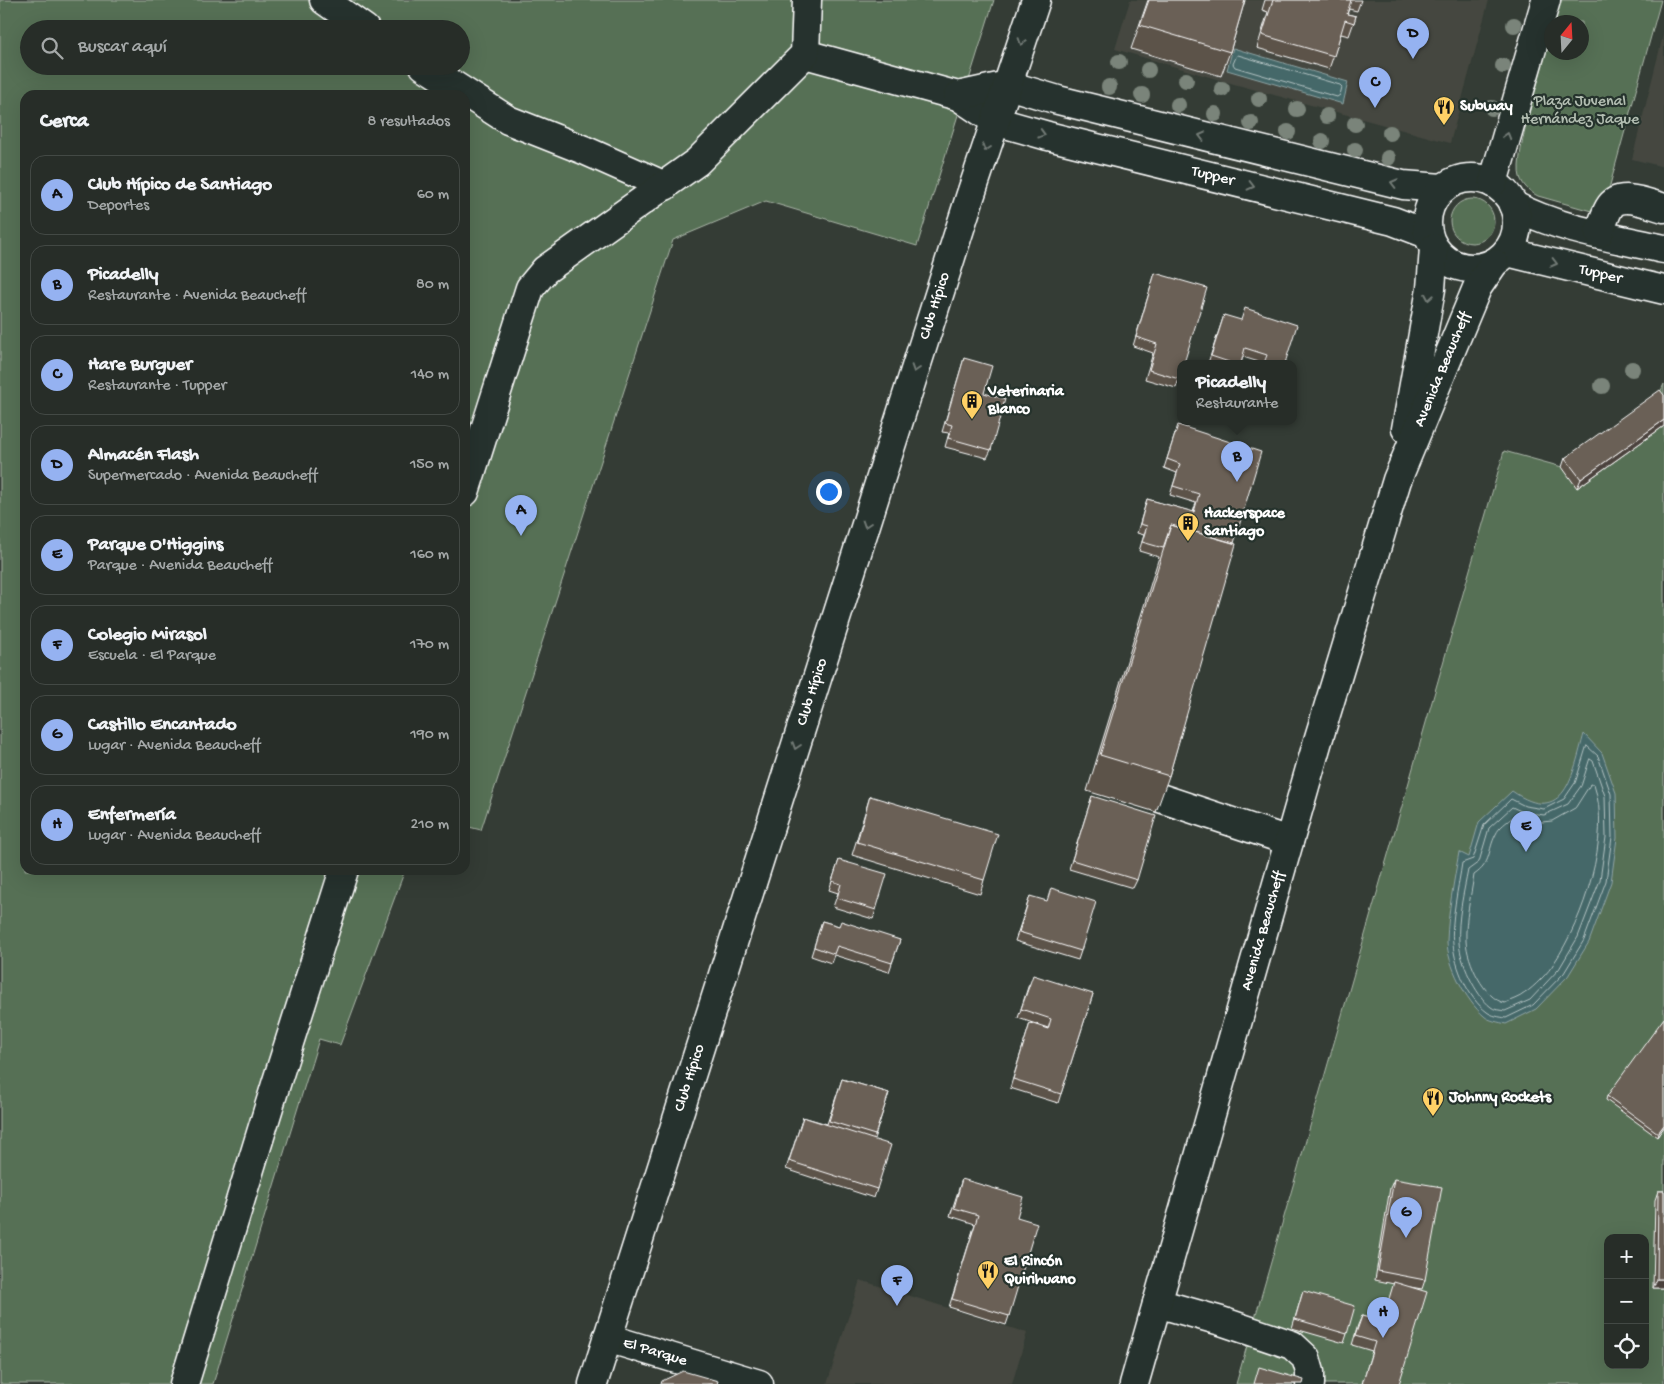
<!DOCTYPE html>
<html lang="es">
<head>
<meta charset="utf-8">
<style>
  body { margin:0; font-family:"Gochi Hand",sans-serif; background:#2f3530; color:#f1f3f6 }
  .controls { position:absolute; right:15px; bottom:15px; display:grid; overflow:hidden; border-radius:10px; box-shadow:0 5px 20px #0002 }
  .controls button { width:45px; height:45px; display:grid; place-items:center; padding:0; border:0; border-bottom:1px solid #434945; background:#272d28; color:#f1f3f6; font:25px sans-serif }
  .compass { position:absolute; left:1544px; top:15px; width:45px; height:45px; border-radius:50%; background:#272d28; box-shadow:0 5px 20px #0002; rotate:18deg }
  .you { position:absolute; left:828px; top:491px; width:18px; height:18px; margin:-12px; border:4px solid #fff; border-radius:50%; background:#1a73e8; box-shadow:0 0 0 8px #1a73e833 }
  .badge { display:grid; place-items:center; width:32px; height:32px; border-radius:50%; background:#95b2f1; color:#111; font-size:16px; font-weight:700 }
  .pin { position:absolute; translate:-50% -41px; filter:drop-shadow(0 1px 2px #0008) }
  .pin::after { content:''; position:absolute; top:26px; width:18px; height:15px; background:inherit; clip-path:polygon(0 0,100% 0,50% 100%) }
  .popup { position:absolute; left:1177px; top:360px; width:120px; height:65px; box-sizing:border-box; display:grid; place-content:center; border-radius:10px; background:#272d28; filter:drop-shadow(0 1px 4px #0005); font-size:16px; white-space:nowrap; color:#a4a8a8 }
  .popup b { font-size:19px; color:#f1f3f6 }
  .popup::after { content:''; position:absolute; left:50%; top:100%; margin-left:-10px; border:10px solid transparent; border-top-color:#272d28 }
  .list { margin:0; padding:0; list-style:none }
  h2 { display:flex; justify-content:space-between; align-items:center; height:65px; margin:0; padding:0 20px; font-size:21px }
  h2 small { font-size:16px; font-weight:400; color:#a4a8a8 }
  .list li { display:grid; grid-template-columns:32px 1fr auto; gap:15px; align-items:center; box-sizing:border-box; height:80px; margin:0 10px 10px; padding:0 10px; border:1px solid #434945; border-radius:15px }
  .list b { display:block; font-size:19px; white-space:nowrap }
  .list p { margin:0; font-size:16px; white-space:nowrap; color:#a4a8a8 }
  .list em { font-size:16px; font-style:normal; color:#a4a8a8 }
  .icon { flex:none; width:28px; height:28px; fill:none; stroke:currentColor; stroke-width:2; stroke-linecap:round; stroke-linejoin:round }
  .map { position:relative; flex:none; width:1664px; height:1384px; overflow:hidden }
  .search { position:absolute; background:#272d28; box-shadow:0 5px 20px #0002; left:20px; top:20px; width:450px; height:55px; display:flex; align-items:center; gap:12px; box-sizing:border-box; padding:0 18px; border-radius:28px; color:#a4a8a8; font-size:19px }
  .panel { position:absolute; background:#272d28; box-shadow:0 5px 20px #0002; left:20px; top:90px; width:450px; height:785px; border-radius:15px }
  .map>svg:first-child { display:block }
  .built { fill:#44473f }
  .green { fill:#576f54; stroke:#abb7aa; fill-rule:evenodd }
  .water { fill:#446869; stroke:#8fa4a5 }
  .lines { fill:none; stroke-linecap:round; stroke-linejoin:round }
  .shore { stroke:#b4c3c3; stroke-width:1 }
  .minor-casing { stroke:#fff; stroke-width:31 }
  .major-casing { stroke:#fff; stroke-width:31 }
  .minor { stroke:#26332d; stroke-width:28 }
  .major { stroke:#26332d; stroke-width:28 }
  .tree { fill:#7a847a }
  .wall { fill:#5c534a; stroke:#fff }
  .shaded-wall { fill:#4b433c; stroke:#fff }
  .building { fill:#6b6056; stroke:#fff }
  .oneway { stroke:#727a76 }
  .labels { text-anchor:middle; dominant-baseline:central; stroke-width:4.5; stroke-linejoin:round; paint-order:stroke }
  .park-label { font-size:16px; fill:#b3beb2; stroke:#26332d }
  .poi-label { font-size:16px; font-weight:bold; fill:#fff; stroke:#26332d; text-anchor:start }
  .street-label { font-size:16px; fill:#fff; stroke:#26332d }
</style>
</head>
<body>
<div class="map">
<svg width="1664" height="1384" viewBox="0 0 1664 1384">
  <rect width="100%" height="100%" fill="#343c35"/>
  <filter id="ink" filterUnits="userSpaceOnUse"><feTurbulence type="fractalNoise" baseFrequency=".02" numOctaves="2"/><feDisplacementMap in="SourceGraphic" scale="10" xChannelSelector="R" yChannelSelector="G"/><feConvolveMatrix kernelMatrix="1 2 1 2 8 2 1 2 1" color-interpolation-filters="sRGB"/></filter>
  <g filter="url(#ink)">
    <path class="built" d="M 1130,0 L 1489,0 L 1450,143 L 1223,81 L 1115,49 Z
      M 1664,32 L 1664,167 L 1632,159 Z
      M 860,1280 L 1027,1333 L 1012,1384 L 827,1384 Z"/>
    <path class="green" d="M 0,0 L 994,0 L 917,246 L 766,201 L 673,240 L 481,830 L 465,826 L 465,95 L 25,95 L 25,870 L 405,870 L 340,1045 L 319,1039 L 213,1384 L 0,1384 ZM 29,29 L 461,29 L 461,66 L 29,66 Z
      M 1561,0 L 1661,0 L 1602,214 L 1538,196 C 1530,192 1523,186 1520,177 C 1513,156 1544,62 1551,35 L 1552,52 L 1582,52 L 1582,22 L 1555,22 Z
      M1450 221a22 22 0 1 1 44 0a22 22 0 1 1-44 0Z
      M 1664,384 L 1664,1384 L 1236,1384 L 1504,451 L 1562,467 L 1657,399 ZM 1608,1238 L 1645,1238 L 1645,1365 L 1608,1365 Z"/>
    <path class="water" d="M 1233,48 L 1348,82 L 1343,104 L 1227,70 Z
      M 1584,734 L 1602,753 L 1616,793 L 1617,838 L 1611,882 L 1589,942 L 1568,976 L 1536,1009 L 1506,1024 C 1499,1022 1489,1021 1484,1016 C 1466,1001 1447,964 1447,941 C 1448,911 1454,881 1459,852 L 1469,857 L 1479,822 L 1512,791 C 1565,828 1573,773 1584,734 Z"/>
    <g class="lines">
      <path class="shore" d="M 1238,55 L 1340,85 L 1342,87 L 1340,95 L 1337,97 L 1235,67 L 1233,64 L 1236,57 Z
        M 1587,746 L 1598,756 L 1611,794 L 1612,837 L 1606,881 L 1584,940 L 1564,973 L 1533,1005 L 1506,1018 C 1500,1017 1492,1016 1487,1012 C 1468,998 1455,967 1453,944 C 1450,924 1459,884 1462,863 L 1473,859 L 1484,825 L 1511,799 L 1525,806 L 1544,809 L 1564,799 L 1575,783 Z
        M 1590,759 L 1593,761 L 1605,796 L 1606,837 L 1600,880 L 1578,937 L 1559,969 L 1530,1000 L 1505,1011 C 1500,1010 1494,1010 1491,1007 C 1475,995 1460,961 1459,942 C 1457,920 1464,891 1468,870 L 1479,862 L 1489,828 L 1512,807 L 1523,812 L 1544,815 L 1568,804 L 1581,786 Z
        M 1591,784 L 1594,785 C 1612,836 1583,920 1554,963 C 1549,972 1534,987 1525,993 C 1519,998 1511,1000 1505,1003 C 1484,999 1467,961 1466,941 C 1465,920 1471,896 1474,875 C 1492,863 1487,851 1496,834 C 1499,827 1507,822 1513,817 L 1542,822 L 1552,821 L 1575,808 Z"/>
      <g class="minor-casing">
        <g id="minor">
          <path d="M 324,0 L 365,29"/>
          <path id="s1" d="M 805,54 L 958,96 L 995,121 L 1048,136 L 1393,221 L 1427,234"/>
          <path d="M 424,66 L 508,120 L 584,150 L 665,186"/>
          <path d="M 958,96 L 1008,85 L 1058,100 L 1403,185 L 1442,188"/>
          <path d="M 1513,205 C 1557,229 1615,238 1664,249"/>
          <path d="M 1599,233 C 1602,225 1605,215 1609,208 C 1619,190 1649,204 1664,208"/>
          <path id="s2" d="M 1507,252 L 1664,290"/>
          <path d="M 465,492 L 530,288 L 545,270 L 697,162 L 805,54 L 807,0"/>
          <path d="M 1160,798 L 1289,841"/>
          <path d="M 1157,1303 L 1221,1321 L 1292,1345 L 1306,1358 L 1310,1372 L 1310,1384"/>
          <path id="s3" d="M 607,1338 L 759,1384"/>
          <path d="M 184,1384 L 276,1084 L 344,870"/>
        </g>
      </g>
      <g class="major-casing">
        <g id="major">
          <circle cx="1472" cy="223" r="45"/>
          <path d="M 1493,183 L 1546,0"/>
          <path d="M 1406,429 L 1431,289 L 1434,248"/>
          <path id="s4" d="M 593,1384 L 970,197 L 1036,0"/>
          <path id="s5" d="M 1134,1384 L 1317,744 L 1397,480 L 1477,288 L 1494,263"/>
        </g>
      </g>
      <use href="#minor" class="minor"/>
      <use href="#major" class="major"/>
    </g>
    <g class="tree">
      <circle cx="1514" cy="25" r="8"/>
      <circle cx="1119" cy="62" r="8"/>
      <circle cx="1503" cy="66" r="8"/>
      <circle cx="1148" cy="70" r="8"/>
      <circle cx="1186" cy="80" r="8"/>
      <circle cx="1109" cy="87" r="8"/>
      <circle cx="1222" cy="89" r="8"/>
      <circle cx="1142" cy="95" r="8"/>
      <circle cx="1259" cy="99" r="8"/>
      <circle cx="1178" cy="105" r="8"/>
      <circle cx="1492" cy="108" r="8"/>
      <circle cx="1297" cy="109" r="8"/>
      <circle cx="1215" cy="114" r="8"/>
      <circle cx="1327" cy="116" r="8"/>
      <circle cx="1251" cy="123" r="8"/>
      <circle cx="1355" cy="124" r="8"/>
      <circle cx="1288" cy="132" r="8"/>
      <circle cx="1390" cy="133" r="8"/>
      <circle cx="1322" cy="141" r="8"/>
      <circle cx="1355" cy="150" r="8"/>
      <circle cx="1388" cy="158" r="8"/>
      <circle cx="1632" cy="369" r="8"/>
      <circle cx="1602" cy="386" r="8"/>
    </g>
    <path class="wall" d="M 1148,0 L 1245,0 L 1230,52 L 1221,76 L 1131,49 Z
      M 1265,0 L 1361,0 L 1357,11 L 1349,9 L 1347,14 L 1356,16 L 1349,36 L 1341,34 L 1329,69 L 1257,48 L 1268,12 L 1262,10 Z
      M 1155,273 L 1181,373 L 1176,388 L 1145,379 L 1153,353 L 1133,346 Z
      M 1224,315 L 1285,363 L 1262,363 L 1243,357 L 1241,363 L 1208,363 Z
      M 964,358 L 984,393 L 991,450 L 987,458 L 945,447 L 949,433 L 942,432 Z
      M 1664,395 L 1664,426 L 1577,488 L 1562,467 L 1565,458 Z
      M 1175,434 L 1234,543 L 1169,776 L 1156,812 L 1087,791 L 1159,557 L 1139,551 L 1144,535 L 1137,533 L 1147,499 L 1193,512 L 1196,503 L 1170,495 L 1177,473 L 1164,468 Z
      M 870,796 L 984,880 L 980,894 L 852,855 Z
      M 1092,796 L 1137,880 L 1133,888 L 1069,869 Z
      M 839,860 L 876,910 L 873,919 L 833,907 L 838,893 L 829,890 Z
      M 1030,896 L 1081,951 L 1078,960 L 1015,941 Z
      M 822,921 L 839,926 L 900,940 L 889,972 L 834,955 L 831,963 L 811,956 Z
      M 1029,984 L 1093,994 L 1058,1103 L 1010,1088 L 1030,1023 L 1048,1029 L 1048,1028 L 1018,1018 Z
      M 842,1079 L 889,1093 L 874,1139 L 877,1189 L 874,1198 L 786,1169 L 803,1117 L 827,1124 Z
      M 1607,1096 L 1664,1127 L 1657,1137 L 1606,1100 Z
      M 962,1179 L 1017,1217 L 1009,1316 L 1006,1325 L 949,1307 L 975,1224 L 950,1216 Z
      M 1394,1179 L 1425,1280 L 1422,1289 L 1410,1287 L 1399,1384 L 1362,1384 L 1372,1351 L 1352,1345 L 1358,1325 L 1362,1316 L 1382,1322 L 1394,1284 L 1375,1280 L 1390,1188 Z
      M 1658,1191 L 1664,1191 L 1664,1288 L 1653,1288 L 1655,1200 Z
      M 1303,1291 L 1347,1334 L 1344,1343 L 1292,1328 Z"/>
    <path class="shaded-wall" d="M 1664,420 L 1664,426 L 1577,488 L 1581,479 Z
      M 1664,1125 L 1664,1127 L 1657,1137 L 1658,1133 Z
      M 1657,1279 L 1664,1279 L 1664,1288 L 1653,1288 Z"/>
    <path class="building" d="M 1149,0 L 1245,0 L 1230,52 L 1140,25 Z
      M 1273,0 L 1351,0 L 1347,14 L 1356,16 L 1354,23 L 1345,20 L 1334,56 L 1262,35 Z
      M 1155,273 L 1207,288 L 1184,363 L 1181,363 L 1181,373 L 1179,379 L 1149,370 L 1157,344 L 1136,337 Z
      M 1245,308 L 1297,325 L 1285,363 L 1264,363 L 1267,355 L 1245,348 L 1241,363 L 1228,363 L 1229,362 L 1211,356 L 1224,315 L 1241,320 Z
      M 964,358 L 992,366 L 984,393 L 1005,399 L 991,450 L 948,438 L 952,425 L 945,423 Z
      M 1660,390 L 1664,395 L 1664,420 L 1581,479 L 1565,458 Z
      M 1178,425 L 1261,452 L 1234,543 L 1171,525 L 1163,548 L 1142,542 L 1147,526 L 1140,524 L 1147,499 L 1194,512 L 1199,494 L 1173,486 L 1180,464 L 1167,459 Z
      M 1171,525 L 1236,544 L 1169,776 L 1100,755 Z
      M 870,796 L 998,834 L 984,880 L 857,842 Z
      M 1092,796 L 1156,816 L 1137,880 L 1072,860 Z
      M 839,860 L 887,874 L 876,910 L 837,898 L 841,884 L 832,881 Z
      M 1051,888 L 1096,902 L 1081,951 L 1019,932 L 1030,896 L 1047,901 Z
      M 822,921 L 839,926 L 841,921 L 900,940 L 892,963 L 837,946 L 834,954 L 814,947 Z
      M 1033,975 L 1093,994 L 1061,1094 L 1013,1079 L 1030,1023 L 1048,1029 L 1051,1019 L 1021,1009 Z
      M 1664,1018 L 1664,1125 L 1658,1133 L 1607,1096 Z
      M 842,1079 L 889,1093 L 875,1135 L 829,1121 Z
      M 803,1117 L 891,1145 L 877,1189 L 789,1161 Z
      M 962,1179 L 1023,1197 L 1017,1217 L 1037,1223 L 1009,1316 L 952,1299 L 978,1215 L 954,1208 Z
      M 1394,1179 L 1442,1187 L 1425,1280 L 1378,1271 Z
      M 1658,1191 L 1664,1191 L 1664,1279 L 1657,1279 Z
      M 1394,1282 L 1427,1292 L 1399,1384 L 1362,1384 L 1375,1342 L 1355,1336 L 1362,1316 L 1382,1322 Z
      M 1303,1291 L 1355,1306 L 1347,1334 L 1295,1319 Z
      M 1259,1367 L 1304,1380 L 1303,1384 L 1254,1384 Z
      M 683,1371 L 718,1381 L 717,1384 L 661,1384 L 662,1381 Z"/>
    <defs><path id="oneway-chevron" d="M-2-3.5L2.5 0L-2 3.5" fill="none" stroke-width="1.6" stroke-linecap="round" stroke-linejoin="round" transform="scale(1.25)"/></defs>
    <g class="oneway">
      <use href="#oneway-chevron" transform="translate(1022 42) rotate(108)"/>
      <use href="#oneway-chevron" transform="translate(1042 134) rotate(16)"/>
      <use href="#oneway-chevron" transform="translate(1202 136) rotate(-166)"/>
      <use href="#oneway-chevron" transform="translate(1507 136) rotate(-74)"/>
      <use href="#oneway-chevron" transform="translate(986 148) rotate(108)"/>
      <use href="#oneway-chevron" transform="translate(1394 183) rotate(-166)"/>
      <use href="#oneway-chevron" transform="translate(1251 186) rotate(14)"/>
      <use href="#oneway-chevron" transform="translate(1554 263) rotate(14)"/>
      <use href="#oneway-chevron" transform="translate(1429 297) rotate(100)"/>
      <use href="#oneway-chevron" transform="translate(915 369) rotate(108)"/>
      <use href="#oneway-chevron" transform="translate(866 524) rotate(108)"/>
      <use href="#oneway-chevron" transform="translate(796 746) rotate(108)"/>
    </g>
  </g>
  <defs>
    <g id="restaurant-pin" transform="scale(1.125)"><path d="M0 17L-7.5 6A9.5 9.5 0 1 1 7.5 6Z" fill="#ffd166" stroke="#26332d"/><path d="M-5-6h1v4h1v-4h1v4h1v-4h1v5L-1.5 .5V6h-2V.5L-5-1ZM5-6V6H3V1.5H1.5Q1.5-4 5-6Z" fill="#111"/></g>
    <g id="building-pin" transform="scale(1.125)"><path d="M0 17L-7.5 6A9.5 9.5 0 1 1 7.5 6Z" fill="#ffd166" stroke="#26332d"/><path d="M-4-6H4V6H1V3H-1V6H-4ZM-2.5-4.3h1.7v1.8h-1.7ZM.8-4.3h1.7v1.8H.8ZM-2.5-1h1.7V.8h-1.7ZM.8-1h1.7V.8H.8Z" fill="#111"/></g>
  </defs>
  <g fill-rule="evenodd">
    <use href="#restaurant-pin" x="1444" y="107"/>
    <use href="#building-pin" x="972" y="401"/>
    <use href="#building-pin" x="1188" y="523"/>
    <use href="#restaurant-pin" x="1433" y="1098"/>
    <use href="#restaurant-pin" x="988" y="1271"/>
  </g>
  <g class="labels">
    <g class="park-label">
      <text x="1580" y="102">Plaza Juvenal<tspan x="1580" dy="18">Hernández Jaque</tspan></text>
    </g>
    <g class="poi-label">
      <text x="1460" y="107">Subway</text>
      <text x="988" y="392">Veterinaria<tspan x="988" dy="18">Blanco</tspan></text>
      <text x="1204" y="514">Hackerspace<tspan x="1204" dy="18">Santiago</tspan></text>
      <text x="1449" y="1098">Johnny Rockets</text>
      <text x="1004" y="1262">El Rincón<tspan x="1004" dy="18">Quirihuano</tspan></text>
    </g>
    <g class="street-label">
      <text stroke="none"><textPath href="#s1" startOffset="428">Tupper</textPath></text>
      <text stroke="none"><textPath href="#s2" startOffset="96">Tupper</textPath></text>
      <text stroke="none"><textPath href="#s4" startOffset="1131">Club Hípico</textPath></text>
      <text stroke="none"><textPath href="#s5" startOffset="1061">Avenida Beaucheff</textPath></text>
      <text stroke="none"><textPath href="#s4" startOffset="726">Club Hípico</textPath></text>
      <text stroke="none"><textPath href="#s5" startOffset="471">Avenida Beaucheff</textPath></text>
      <text stroke="none"><textPath href="#s4" startOffset="321">Club Hípico</textPath></text>
      <text stroke="none"><textPath href="#s3" startOffset="50">El Parque</textPath></text>
    </g>
  </g>
</svg>
<div class="controls">
<button>+</button>
<button>−</button>
<button><svg class="icon" aria-label="locate" viewBox="0 0 24 24"><circle cx="12" cy="12" r="6"/><path d="M12 2v4M12 18v4M2 12h4M18 12h4"/></svg></button>
</div>
<svg class="compass" viewBox="-18 -18 36 36"><path d="M0-13l5 13h-10z" fill="#e53935"/><path d="M0 13l5-13h-10z" fill="#a4a8a8"/></svg>
<div class="you"></div>
<div class="pin badge" style="left:521px;top:536px">A</div>
<div class="pin badge" style="left:1237px;top:482px">B</div>
<div class="popup"><b>Picadelly</b>Restaurante</div>
<div class="pin badge" style="left:1375px;top:108px">C</div>
<div class="pin badge" style="left:1413px;top:59px">D</div>
<div class="pin badge" style="left:1526px;top:852px">E</div>
<div class="pin badge" style="left:897px;top:1306px">F</div>
<div class="pin badge" style="left:1406px;top:1238px">G</div>
<div class="pin badge" style="left:1383px;top:1338px">H</div>
<div class="search"><svg class="icon" aria-label="search" viewBox="0 0 24 24"><circle cx="10" cy="10" r="6"/><path d="M15 15l6 6"/></svg>Buscar aquí</div>
<section class="panel">
<h2>Cerca<small>8 resultados</small></h2>
<ul class="list">
<li><span class="badge">A</span><div><b>Club Hípico de Santiago</b><p>Deportes</p></div><em>60 m</em></li>
<li><span class="badge">B</span><div><b>Picadelly</b><p>Restaurante · Avenida Beaucheff</p></div><em>80 m</em></li>
<li><span class="badge">C</span><div><b>Hare Burguer</b><p>Restaurante · Tupper</p></div><em>140 m</em></li>
<li><span class="badge">D</span><div><b>Almacén Flash</b><p>Supermercado · Avenida Beaucheff</p></div><em>150 m</em></li>
<li><span class="badge">E</span><div><b>Parque O'Higgins</b><p>Parque · Avenida Beaucheff</p></div><em>160 m</em></li>
<li><span class="badge">F</span><div><b>Colegio Mirasol</b><p>Escuela · El Parque</p></div><em>170 m</em></li>
<li><span class="badge">G</span><div><b>Castillo Encantado</b><p>Lugar · Avenida Beaucheff</p></div><em>190 m</em></li>
<li><span class="badge">H</span><div><b>Enfermería</b><p>Lugar · Avenida Beaucheff</p></div><em>210 m</em></li>
</ul>
</section>
</div>
</body>
</html>
